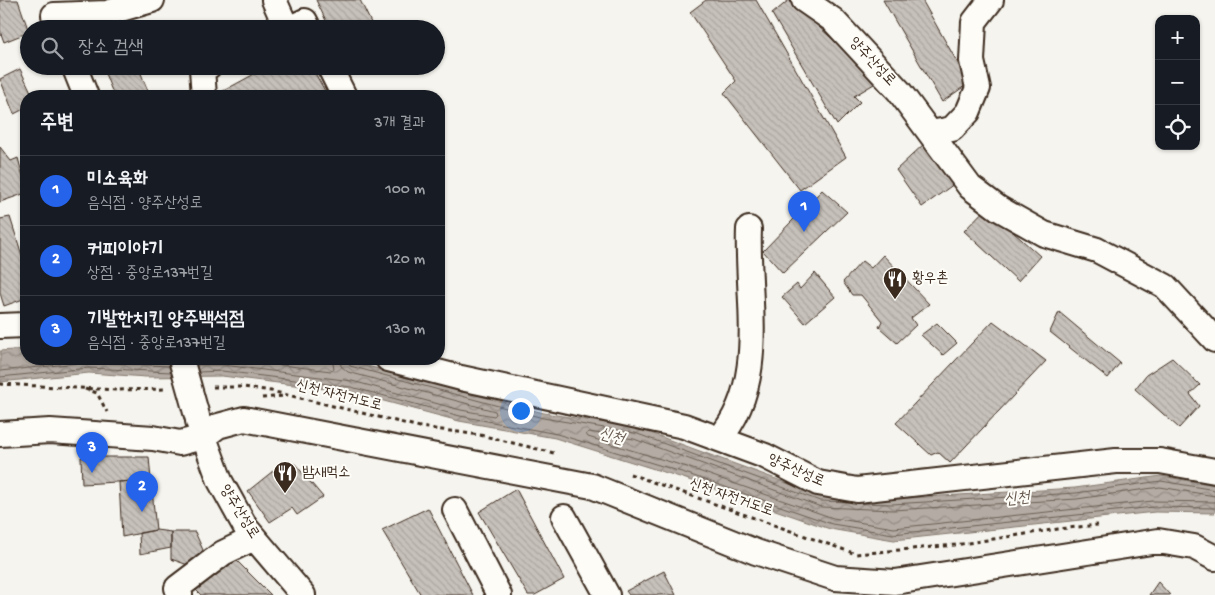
<!DOCTYPE html>
<html lang="ko">
<head>
<meta charset="utf-8">
<style>
  body { margin:0; font-family:"Gochi Hand","Poor Story",sans-serif; background:#242831; color:#f1f3f6 }
  .controls { position:absolute; right:15px; top:15px; display:grid; overflow:hidden; border-radius:10px; box-shadow:0 1px 4px #0004 }
  .controls button { width:45px; height:45px; display:grid; place-items:center; padding:0; border:0; border-bottom:1px solid #363941; background:#171b24; color:#f1f3f6; font:25px sans-serif }
  .you { position:absolute; left:520px; top:410px; width:18px; height:18px; margin:-12px; border:4px solid #fff; border-radius:50%; background:#1a73e8; box-shadow:0 0 0 8px #1a73e833 }
  .badge { display:grid; place-items:center; width:32px; height:32px; border-radius:50%; background:#2563eb; color:#fff; font-size:16px; font-weight:700 }
  .pin { position:absolute; translate:-50% -41px; filter:drop-shadow(0 1px 2px #0008) }
  .pin::after { content:''; position:absolute; top:26px; width:18px; height:15px; background:inherit; clip-path:polygon(0 0,100% 0,50% 100%) }
  .list { margin:0; padding:0; list-style:none }
  h2 { display:flex; justify-content:space-between; align-items:center; height:65px; margin:0; padding:0 20px; font-size:21px }
  h2 small { font-size:16px; font-weight:400; color:#9ea1a6 }
  .list li { display:grid; grid-template-columns:32px 1fr auto; gap:15px; align-items:center; box-sizing:border-box; height:70px; padding:0 20px; border-top:1px solid #363941 }
  .list b { display:block; font-size:19px; white-space:nowrap }
  .list p { margin:0; font-size:16px; white-space:nowrap; color:#9ea1a6 }
  .list em { font-size:16px; font-style:normal; color:#9ea1a6 }
  .icon { flex:none; width:28px; height:28px; fill:none; stroke:currentColor; stroke-width:2; stroke-linecap:round; stroke-linejoin:round }
  .map { position:relative; flex:none; width:1215px; height:595px; overflow:hidden }
  .search { position:absolute; background:#171b24; box-shadow:0 1px 4px #0004; left:20px; top:20px; width:425px; height:55px; display:flex; align-items:center; gap:12px; box-sizing:border-box; padding:0 18px; border-radius:28px; color:#9ea1a6; font-size:19px }
  .panel { position:absolute; background:#171b24; box-shadow:0 1px 4px #0004; left:20px; top:90px; width:425px; height:275px; border-radius:20px }
  .map>svg:first-child { display:block }
  .water { fill:url(#water-waves); stroke:#84786e }
  .lines { fill:none; stroke-linecap:round; stroke-linejoin:round }
  .shore { stroke:#6b5e54; stroke-width:1 }
  .building { fill:url(#building-back-hatch); stroke:#3b2a1e }
  .minor-casing { stroke:#3b2a1e; stroke-width:28 }
  .path { stroke:#3b2a1e; stroke-width:3; stroke-dasharray:4 4; stroke-linecap:butt }
  .minor { stroke:#fdfcf7; stroke-width:24 }
  .minor-bridge-casing { stroke:#3b2a1e; stroke-width:28; stroke-linecap:butt }
  .minor-bridge { stroke:#fdfcf7; stroke-width:24 }
  .labels { text-anchor:middle; dominant-baseline:central; stroke-width:4; stroke-linejoin:round; paint-order:stroke }
  .street-label { font-size:15px; fill:#3b2a1e; stroke:#fdfcf7 }
  .poi-label { font-size:15px; fill:#3b2a1e; stroke:#fdfcf7; text-anchor:start }
  .water-label { font-size:16px; font-style:italic; fill:#65584d; stroke:#fdfcf7 }
</style>
</head>
<body>
<div class="map">
<svg width="1215" height="595" viewBox="0 0 1215 595">
  <defs>
    <pattern id="water-waves" width="16" height="10" patternUnits="userSpaceOnUse" patternTransform="scale(1.25)"><rect width="16" height="10" fill="#b4aca4"/><path d="M0 5q4-4 8 0t8 0" fill="none" stroke="#948c85"/></pattern>
    <pattern id="building-back-hatch" width="6" height="6" patternUnits="userSpaceOnUse" patternTransform="scale(1.25)"><rect width="6" height="6" fill="#c7c1bb"/><path d="M-1 5l2 2M0 0l6 6M5-1l2 2" fill="none" stroke="#aca6a0"/></pattern>
  </defs>
  <rect width="100%" height="100%" fill="#f5f4ee"/>
  <filter id="ink" filterUnits="userSpaceOnUse"><feTurbulence type="fractalNoise" baseFrequency=".02" numOctaves="2"/><feDisplacementMap in="SourceGraphic" scale="10" xChannelSelector="R" yChannelSelector="G"/><feConvolveMatrix kernelMatrix="1 2 1 2 8 2 1 2 1" color-interpolation-filters="sRGB"/></filter>
  <g filter="url(#ink)">
    <path class="water" d="M 26,349 L 26,359 L 341,359 L 544,413 L 637,428 L 822,496 L 892,499 L 1075,488 L 1161,476 L 1215,485 L 1215,513 L 1155,512 L 894,540 L 830,529 L 683,478 L 555,438 L 459,421 L 350,392 L 222,376 L 146,377 L 89,373 L 0,382 L 0,351 Z"/>
    <g class="lines">
      <path class="shore" d="M 232,359 L 331,371 L 334,369 L 332,359
        M 346,359 L 350,366 L 543,418 L 635,433 L 820,501 L 850,502
        M 196,365 L 223,365 L 352,381 L 461,410 L 494,416 L 496,414 L 495,411 L 348,372 L 341,366 L 340,359
        M 0,371 L 88,362 L 169,366
        M 198,372 L 222,371 L 351,387 L 460,416 L 557,434 L 685,473 L 832,524 L 893,534 L 1154,507 L 1215,508
        M 0,377 L 89,368 L 171,372
        M 1215,496 L 1160,487 L 1077,499 L 893,510 L 821,507 L 634,439 L 589,432 L 586,434 L 588,437 L 687,467 L 833,518 L 894,528 L 1153,501 L 1215,502
        M 862,503 L 892,504 L 1076,493 L 1161,481 L 1215,490"/>
    </g>
    <path class="building" d="M 0,0 L 18,0 L 29,32 L 4,42 L 0,31 Z
      M 316,0 L 360,0 L 374,29 L 330,29 Z
      M 706,0 L 756,0 L 846,157 L 800,190 L 724,93 L 736,81 L 690,12 Z
      M 789,0 L 879,81 L 854,96 L 860,102 L 837,125 L 772,14 Z
      M 883,0 L 922,0 L 969,83 L 942,102 Z
      M 102,66 L 138,66 L 150,96 L 114,96 Z
      M 269,66 L 311,66 L 325,91 L 315,96 L 214,96 Z
      M 20,69 L 33,96 L 26,96 L 26,108 L 14,114 L 0,79 Z
      M 925,143 L 954,184 L 922,207 L 896,170 Z
      M 0,147 L 11,161 L 18,158 L 26,188 L 26,193 L 0,202 Z
      M 822,190 L 847,212 L 783,273 L 763,251 Z
      M 986,208 L 1040,256 L 1018,281 L 964,231 Z
      M 10,217 L 26,268 L 26,298 L 4,306 L 0,293 L 0,219 Z
      M 883,255 L 929,304 L 911,318 L 916,325 L 897,343 L 879,327 L 882,321 L 861,295 L 852,295 L 843,282 L 862,261 L 871,268 Z
      M 815,273 L 835,297 L 805,323 L 782,297 L 797,284 L 800,289 Z
      M 1059,312 L 1120,363 L 1108,378 L 1050,332 Z
      M 993,321 L 1046,361 L 950,463 L 938,452 L 931,455 L 896,423 Z
      M 937,323 L 957,343 L 943,355 L 921,335 Z
      M 1172,358 L 1200,385 L 1190,394 L 1199,406 L 1179,428 L 1135,389 L 1146,375 Z
      M 81,457 L 149,457 L 151,480 L 82,484 Z
      M 295,464 L 323,497 L 297,515 L 292,508 L 270,522 L 248,491 L 278,467 Z
      M 151,480 L 156,530 L 122,537 L 119,482 Z
      M 516,489 L 564,579 L 535,595 L 528,595 L 479,512 Z
      M 428,508 L 473,595 L 421,595 L 382,530 Z
      M 156,530 L 171,532 L 171,548 L 140,554 L 139,533 Z
      M 171,532 L 195,532 L 203,550 L 188,565 L 171,559 Z
      M 232,556 L 271,595 L 201,595 L 192,586 Z
      M 664,571 L 676,595 L 629,595 L 626,591 Z
      M 1158,582 L 1170,595 L 1149,595 Z"/>
    <g class="lines">
      <g class="minor-casing">
        <path id="minor" d="M 274,0 L 287,29
          M 804,0 L 833,20 L 899,91 L 970,187 L 998,208 L 1044,234 L 1097,250 L 1165,286 L 1215,340
          M 54,15 L 107,13 L 152,0
          M 288,29 L 305,21 L 309,29
          M 74,66 L 86,96
          M 329,66 L 344,96
          M 204,96 L 202,69 L 209,66
          M 931,133 L 952,129 L 968,112 L 978,88 L 972,61 L 974,22 L 991,0
          M 0,326 L 26,325
          M 388,359 L 461,378 L 684,426 L 765,456 L 818,483 L 857,490 L 1116,461 L 1160,461 L 1215,471
          M 198,421 L 220,481 L 246,528 L 303,595
          M 0,434 L 50,431 L 153,438 L 180,443 L 203,437 L 218,426 L 244,419 L 592,486 L 756,552 L 835,578 L 895,582 L 1158,541 L 1194,547 L 1215,558
          M 719,439 C 769,382 746,298 749,229
          M 455,510 L 499,595
          M 564,517 L 607,595
          M 180,595 L 177,588 L 223,553 L 254,538"/>
      </g>
      <path class="path" d="M 0,384 L 117,390 L 167,389
        M 213,387 L 244,387 L 271,391 L 420,427 L 480,435 L 554,453
        M 85,389 L 97,393 L 107,412
        M 262,398 L 285,396
        M 630,474 L 856,554 L 955,545 L 1058,529 L 1098,525"/>
      <use href="#minor" class="minor"/>
      <g class="minor-bridge-casing">
        <path id="minor-bridge" d="M 181,359 L 197,416"/>
      </g>
      <use href="#minor-bridge" class="minor-bridge"/>
    </g>
  </g>
  <defs>
    <g id="restaurant-pin" transform="scale(1.25)"><path d="M0 17L-7.5 6A9.5 9.5 0 1 1 7.5 6Z" fill="#3b2a1e" stroke="#fdfcf7"/><path d="M-5-6h1v4h1v-4h1v4h1v-4h1v5L-1.5 .5V6h-2V.5L-5-1ZM5-6V6H3V1.5H1.5Q1.5-4 5-6Z" fill="#fff"/></g>
  </defs>
  <g fill-rule="evenodd">
    <use href="#restaurant-pin" x="895" y="279"/>
    <use href="#restaurant-pin" x="285" y="473"/>
  </g>
  <g class="labels">
    <g class="street-label">
      <text transform="translate(872 62) rotate(47)">양주산성로</text>
      <text transform="translate(339 396) rotate(14)">신천 자전거도로</text>
      <text transform="translate(796 471) rotate(24)">양주산성로</text>
      <text transform="translate(731 498) rotate(19)">신천 자전거도로</text>
      <text transform="translate(239 512) rotate(58)">양주산성로</text>
    </g>
    <g class="poi-label">
      <text x="912" y="279">황우촌</text>
      <text x="302" y="473">밤새먹소</text>
    </g>
    <g class="water-label">
      <text transform="translate(611 438) rotate(15)">신천</text>
      <text transform="translate(1017 500) rotate(-6)">신천</text>
    </g>
  </g>
</svg>
<div class="controls">
<button>+</button>
<button>−</button>
<button><svg class="icon" aria-label="locate" viewBox="0 0 24 24"><circle cx="12" cy="12" r="6"/><path d="M12 2v4M12 18v4M2 12h4M18 12h4"/></svg></button>
</div>
<div class="you"></div>
<div class="pin badge" style="left:804px;top:232px">1</div>
<div class="pin badge" style="left:142px;top:512px">2</div>
<div class="pin badge" style="left:92px;top:473px">3</div>
<div class="search"><svg class="icon" aria-label="search" viewBox="0 0 24 24"><circle cx="10" cy="10" r="6"/><path d="M15 15l6 6"/></svg>장소 검색</div>
<section class="panel">
<h2>주변<small>3개 결과</small></h2>
<ul class="list">
<li><span class="badge">1</span><div><b>미소육화</b><p>음식점 · 양주산성로</p></div><em>100 m</em></li>
<li><span class="badge">2</span><div><b>커피이야기</b><p>상점 · 중앙로137번길</p></div><em>120 m</em></li>
<li><span class="badge">3</span><div><b>기발한치킨 양주백석점</b><p>음식점 · 중앙로137번길</p></div><em>130 m</em></li>
</ul>
</section>
</div>
</body>
</html>
